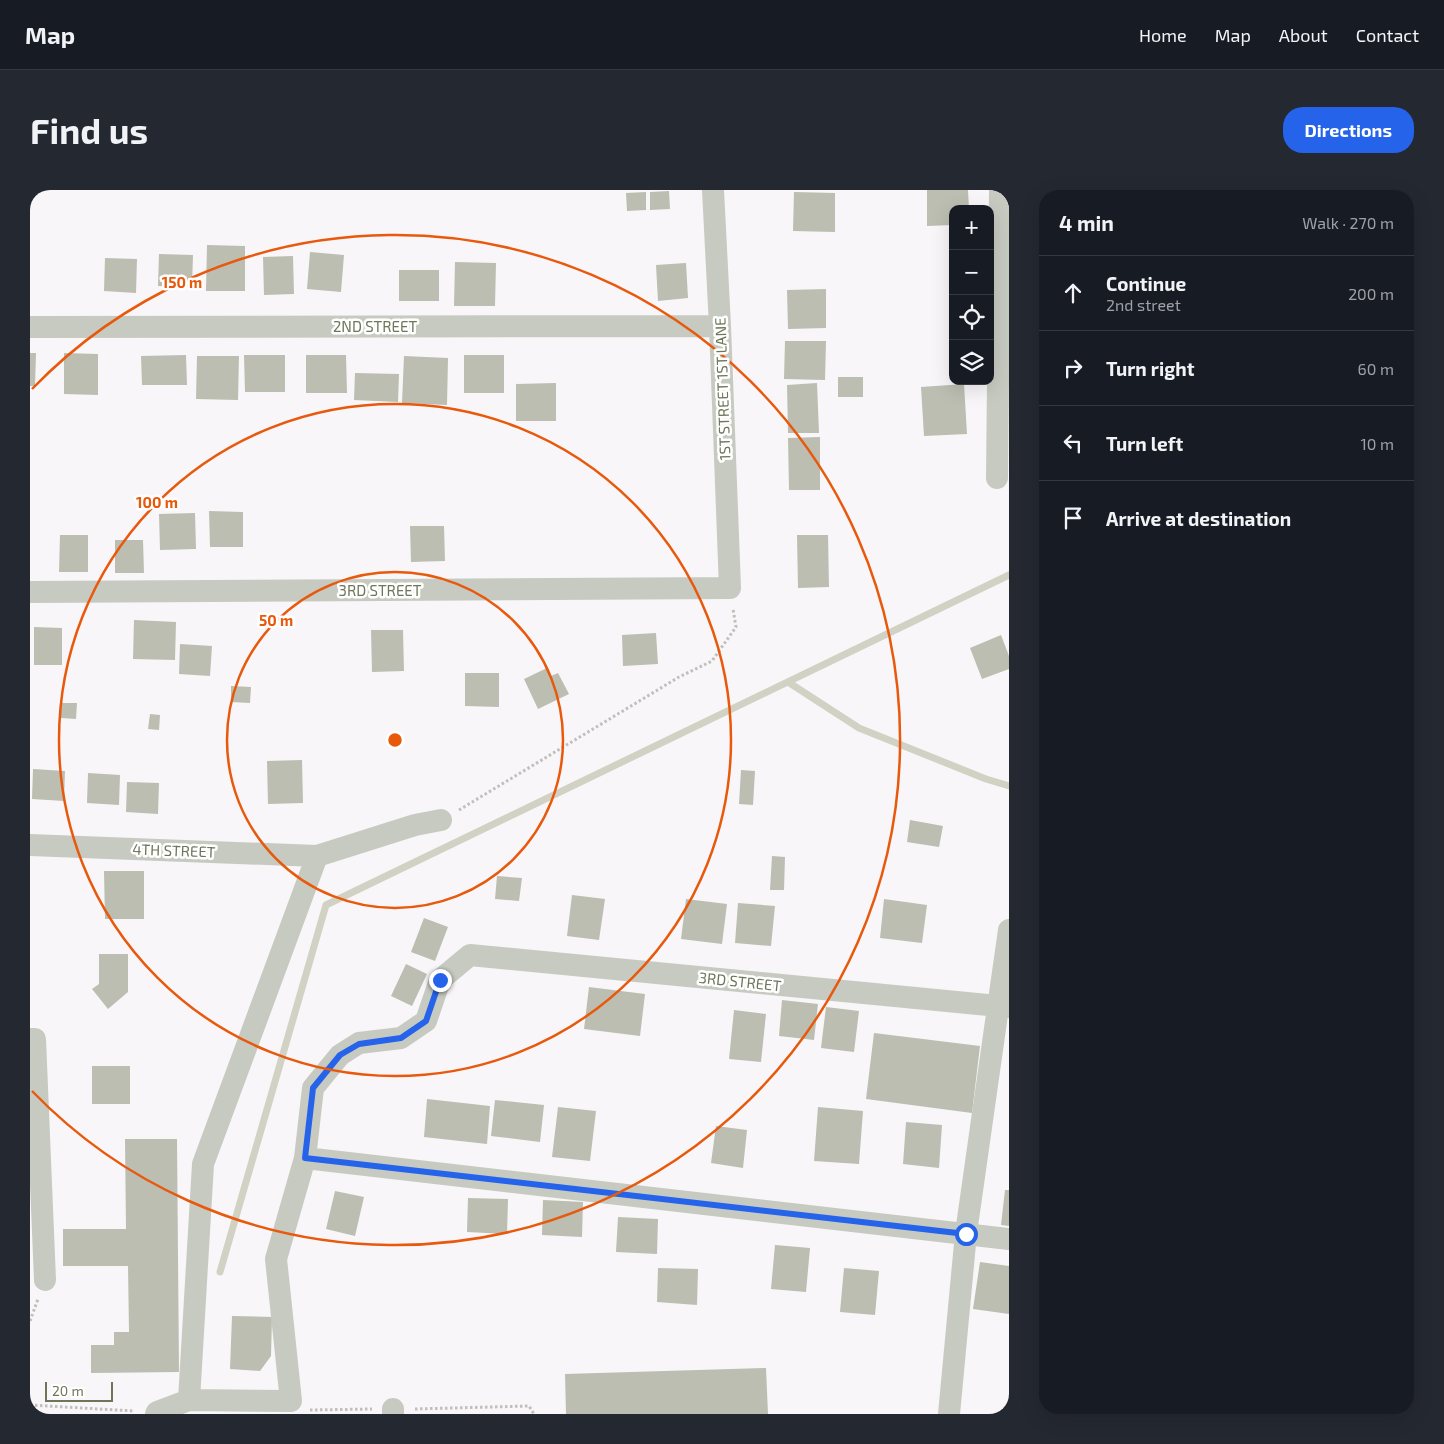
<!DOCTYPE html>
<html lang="en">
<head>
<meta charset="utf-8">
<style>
  body { margin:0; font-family:"Exo 2",sans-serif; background:#242831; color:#f1f3f6 }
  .controls { position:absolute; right:15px; top:15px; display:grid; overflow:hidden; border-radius:10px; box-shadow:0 5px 20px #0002 }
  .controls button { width:45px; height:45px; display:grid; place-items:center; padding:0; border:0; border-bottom:1px solid #363941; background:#171b24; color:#f1f3f6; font:25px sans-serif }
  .scale { position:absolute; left:15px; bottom:12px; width:68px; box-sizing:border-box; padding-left:5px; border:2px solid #6e765a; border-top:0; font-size:14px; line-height:18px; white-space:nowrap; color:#6e765a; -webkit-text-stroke:4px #fff; paint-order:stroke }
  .stop { position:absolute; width:15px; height:15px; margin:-11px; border:4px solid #2563eb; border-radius:50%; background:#fff }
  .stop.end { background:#2563eb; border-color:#fff; box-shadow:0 1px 5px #0008 }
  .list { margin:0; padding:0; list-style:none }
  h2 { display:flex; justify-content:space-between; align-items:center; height:65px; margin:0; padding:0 20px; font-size:21px }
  h2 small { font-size:16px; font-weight:400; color:#9ea1a6 }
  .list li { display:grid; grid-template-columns:32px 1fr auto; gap:15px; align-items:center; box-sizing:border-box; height:75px; padding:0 20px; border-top:1px solid #363941 }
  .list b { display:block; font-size:19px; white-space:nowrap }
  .list p { margin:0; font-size:16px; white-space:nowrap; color:#9ea1a6 }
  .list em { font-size:16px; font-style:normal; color:#9ea1a6 }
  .icon { flex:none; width:28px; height:28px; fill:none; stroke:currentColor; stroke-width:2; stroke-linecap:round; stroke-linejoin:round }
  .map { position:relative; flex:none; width:979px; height:1224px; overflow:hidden; border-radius:20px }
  header { display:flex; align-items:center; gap:30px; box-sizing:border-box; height:70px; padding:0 25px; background:#171b24; border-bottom:1px solid #363941 }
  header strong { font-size:24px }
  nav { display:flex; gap:28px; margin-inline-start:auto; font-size:18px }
  .intro { display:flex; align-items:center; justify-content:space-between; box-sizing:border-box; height:120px; padding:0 30px }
  h1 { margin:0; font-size:35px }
  .button { padding:12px 22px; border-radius:20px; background:#2563eb; color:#fff; font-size:18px; font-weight:700 }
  main { display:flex; gap:30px; padding:0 30px }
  aside { flex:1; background:#171b24; border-radius:20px; box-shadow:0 5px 20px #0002 }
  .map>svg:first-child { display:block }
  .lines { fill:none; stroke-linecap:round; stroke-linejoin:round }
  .stream { stroke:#d1d2c4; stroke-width:7 }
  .building { fill:#bbbeb1 }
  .path { stroke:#bec0b9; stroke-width:3; stroke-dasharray:2.5 2.5; stroke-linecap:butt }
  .minor { stroke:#c7cac1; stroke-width:22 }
  .route { stroke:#2563eb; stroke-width:6 }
  .ring { fill:none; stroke:#e8590c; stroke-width:2.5 }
  .labels { text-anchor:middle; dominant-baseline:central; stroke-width:5; stroke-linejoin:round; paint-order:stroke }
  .street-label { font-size:15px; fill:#6e765a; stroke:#fff }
  .centre { fill:#e8590c; stroke:#fff; stroke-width:2.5 }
  .ring-label { font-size:15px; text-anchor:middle; font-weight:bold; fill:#e8590c; stroke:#fff; stroke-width:5; stroke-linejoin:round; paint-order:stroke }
</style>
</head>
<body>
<header>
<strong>Map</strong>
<nav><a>Home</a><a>Map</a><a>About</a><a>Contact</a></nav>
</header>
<div class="intro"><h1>Find us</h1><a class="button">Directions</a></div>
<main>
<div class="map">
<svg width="979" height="1224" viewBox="0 0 979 1224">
  <rect width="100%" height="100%" fill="#f8f6f9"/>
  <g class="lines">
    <path class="stream" d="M 758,492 L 829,538 L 956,589 L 979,596
      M 190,1082 L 296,715 L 979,385"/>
  </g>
  <path class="building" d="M 897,0 L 938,0 L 939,19 L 923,19 L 923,35 L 897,36 Z
    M 639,1 L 640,19 L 620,20 L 620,2 Z
    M 616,2 L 616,20 L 597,21 L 596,3 Z
    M 764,2 L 805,3 L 805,42 L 763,41 Z
    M 177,55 L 215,56 L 215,101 L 176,101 Z
    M 280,62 L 314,65 L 311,102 L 277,99 Z
    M 129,64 L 163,65 L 162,97 L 128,96 Z
    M 263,66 L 264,104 L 234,105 L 233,67 Z
    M 75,68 L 107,69 L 106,103 L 74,101 Z
    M 425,72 L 466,73 L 465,116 L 424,116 Z
    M 656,73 L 658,108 L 628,111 L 626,75 Z
    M 369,80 L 409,80 L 409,111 L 369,111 Z
    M 796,99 L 796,138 L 758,139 L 757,100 Z
    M 755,151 L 796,151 L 795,190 L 754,189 Z
    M 0,163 L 6,163 L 5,196 L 0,196 Z
    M 34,163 L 68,164 L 68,205 L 34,204 Z
    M 156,165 L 157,195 L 112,195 L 111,166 Z
    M 214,165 L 255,165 L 255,202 L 215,202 Z
    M 276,165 L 316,165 L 317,203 L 276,203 Z
    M 434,165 L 474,165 L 474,203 L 434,203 Z
    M 167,166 L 209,166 L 208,210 L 166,209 Z
    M 374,166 L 418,168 L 417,215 L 372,213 Z
    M 325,183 L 369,184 L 368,212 L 324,210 Z
    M 808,187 L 833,187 L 833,207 L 808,207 Z
    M 526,193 L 526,231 L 486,231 L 486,194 Z
    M 787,193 L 789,243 L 758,243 L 757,195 Z
    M 934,194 L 937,244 L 894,246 L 891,197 Z
    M 790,247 L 790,300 L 759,300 L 758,248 Z
    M 179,321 L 213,322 L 213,357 L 180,357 Z
    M 165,323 L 166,359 L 130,360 L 129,324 Z
    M 380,336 L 414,336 L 415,371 L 381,372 Z
    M 30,345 L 58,345 L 58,382 L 29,382 Z
    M 767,345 L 798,345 L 799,397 L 768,398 Z
    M 85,350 L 113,350 L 114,383 L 85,383 Z
    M 104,430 L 146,432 L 145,470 L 103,469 Z
    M 4,437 L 32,438 L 32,475 L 4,475 Z
    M 341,440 L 373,440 L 374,481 L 342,482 Z
    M 626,443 L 628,474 L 593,476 L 592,445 Z
    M 971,445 L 979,466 L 979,479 L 952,489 L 940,458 Z
    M 150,454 L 182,456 L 180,486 L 149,484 Z
    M 517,478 L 521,486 L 528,483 L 539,504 L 508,519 L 494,489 Z
    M 435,483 L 469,483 L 469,517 L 435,516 Z
    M 201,496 L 221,497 L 220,513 L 201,512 Z
    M 31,513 L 47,513 L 46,529 L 31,528 Z
    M 120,524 L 130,525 L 129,540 L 118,539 Z
    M 272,570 L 273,613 L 238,614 L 237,571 Z
    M 3,579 L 35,581 L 34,611 L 2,609 Z
    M 711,580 L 725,581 L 723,615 L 709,614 Z
    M 58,583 L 90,585 L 89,615 L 57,613 Z
    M 97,592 L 129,593 L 128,624 L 96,622 Z
    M 880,630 L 913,636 L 909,657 L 877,652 Z
    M 742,666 L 755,667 L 754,700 L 740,700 Z
    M 74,681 L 114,681 L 114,729 L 75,729 Z
    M 467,686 L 492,688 L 489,711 L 465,709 Z
    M 542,705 L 575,709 L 569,750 L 537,746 Z
    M 656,709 L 697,714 L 692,754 L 651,749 Z
    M 854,709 L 897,715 L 892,753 L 850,748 Z
    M 708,713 L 745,716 L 741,756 L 705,753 Z
    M 394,728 L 418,737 L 405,771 L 381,762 Z
    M 69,764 L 98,764 L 98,802 L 78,819 L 62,799 L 69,794 Z
    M 376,774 L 397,784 L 382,816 L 361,806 Z
    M 559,797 L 615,804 L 610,846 L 554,839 Z
    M 752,810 L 788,814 L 784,850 L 749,846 Z
    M 796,817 L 829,821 L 824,862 L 791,858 Z
    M 704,820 L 736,824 L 731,872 L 699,869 Z
    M 844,843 L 950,856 L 942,923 L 836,909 Z
    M 62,876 L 100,876 L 100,914 L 62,914 Z
    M 397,909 L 460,916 L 457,954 L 394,947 Z
    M 465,910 L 514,915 L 510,952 L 461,946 Z
    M 528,917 L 566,921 L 560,971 L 522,967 Z
    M 788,917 L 833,921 L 829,974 L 784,971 Z
    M 876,932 L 912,935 L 909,978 L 873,974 Z
    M 686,936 L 717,940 L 713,978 L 681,973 Z
    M 95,949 L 147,949 L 149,1182 L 61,1183 L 61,1155 L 84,1155 L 84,1142 L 99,1142 L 98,1076 L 33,1076 L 33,1039 L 96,1039 Z
    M 975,1000 L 979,1000 L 979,1036 L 971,1035 Z
    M 305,1001 L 334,1007 L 325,1046 L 296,1039 Z
    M 438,1008 L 478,1009 L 477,1044 L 437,1042 Z
    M 513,1010 L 553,1012 L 552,1047 L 512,1045 Z
    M 588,1027 L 628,1029 L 627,1064 L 586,1062 Z
    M 745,1055 L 780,1058 L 776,1102 L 741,1099 Z
    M 950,1072 L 979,1076 L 979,1124 L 943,1119 Z
    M 628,1078 L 668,1079 L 667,1115 L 627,1112 Z
    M 814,1078 L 849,1081 L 845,1125 L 810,1122 Z
    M 202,1126 L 242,1127 L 241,1166 L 230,1181 L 200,1179 Z
    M 736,1178 L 738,1224 L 536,1224 L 535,1184 Z"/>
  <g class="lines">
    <path class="path" d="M 429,620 L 649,487 L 682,471 L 706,437 L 703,419
      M 0,1131 L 8,1109
      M 0,1215 L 104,1221
      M 385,1219 L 499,1216 L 504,1224
      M 280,1220 L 342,1219"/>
    <path class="minor" d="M 0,137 L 690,136
      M 967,288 L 970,0
      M 0,402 L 700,398 L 690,136 L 683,0
      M 0,655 L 287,666 L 385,635 L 411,630
      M 0,849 L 5,849 L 15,1090
      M 275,968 L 979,1049
      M 159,1210 L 173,974 L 287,666
      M 363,1219 L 363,1224
      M 126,1224 L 127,1222 L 159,1210 L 261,1211 L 246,1069 L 275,968 L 283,898 L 310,865 L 329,853 L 371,848 L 396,831 L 410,790 L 440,765 L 979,817
      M 919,1224 L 936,1043 L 979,740"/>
  </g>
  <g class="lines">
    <path class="route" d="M 410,790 L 396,831 L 371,848 L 329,854 L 310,865 L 283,898 L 275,968 L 936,1044"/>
  </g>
  <g class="ring">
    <circle cx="365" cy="550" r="168"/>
    <circle cx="365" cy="550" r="336"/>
    <path d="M2 199A505 505 0 1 1 2 901"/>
  </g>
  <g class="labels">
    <g class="street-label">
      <text x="345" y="136">2ND STREET</text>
      <text transform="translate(692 199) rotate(-92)">1ST STREET 1ST LANE</text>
      <text x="350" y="400">3RD STREET</text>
      <text transform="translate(144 660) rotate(2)">4TH STREET</text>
      <text transform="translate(710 791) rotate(6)">3RD STREET</text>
    </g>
  </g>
  <circle cx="365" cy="550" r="8" class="centre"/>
  <g class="ring-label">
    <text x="152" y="98">150 m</text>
    <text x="127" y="318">100 m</text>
    <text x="246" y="436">50 m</text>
  </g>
</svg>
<div class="controls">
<button>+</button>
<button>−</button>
<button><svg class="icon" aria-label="locate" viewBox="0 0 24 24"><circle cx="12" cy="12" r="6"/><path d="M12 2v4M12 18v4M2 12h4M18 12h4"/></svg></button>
<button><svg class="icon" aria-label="layers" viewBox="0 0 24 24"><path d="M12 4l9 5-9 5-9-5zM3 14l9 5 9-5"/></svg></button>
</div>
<div class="scale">20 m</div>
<div class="stop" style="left:936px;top:1044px"></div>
<div class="stop end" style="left:410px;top:790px"></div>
</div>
<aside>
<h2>4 min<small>Walk · 270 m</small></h2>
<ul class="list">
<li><svg class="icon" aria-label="ahead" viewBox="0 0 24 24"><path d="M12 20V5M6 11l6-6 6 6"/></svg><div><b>Continue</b><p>2nd street</p></div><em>200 m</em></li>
<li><svg class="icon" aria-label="right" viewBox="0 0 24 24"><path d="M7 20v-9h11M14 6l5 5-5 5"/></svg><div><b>Turn right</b></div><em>60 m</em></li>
<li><svg class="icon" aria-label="left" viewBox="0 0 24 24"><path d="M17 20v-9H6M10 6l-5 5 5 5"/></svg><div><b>Turn left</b></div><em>10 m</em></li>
<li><svg class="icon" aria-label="arrive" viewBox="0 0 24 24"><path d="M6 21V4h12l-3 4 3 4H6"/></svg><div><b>Arrive at destination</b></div></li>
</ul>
</aside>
</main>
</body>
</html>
